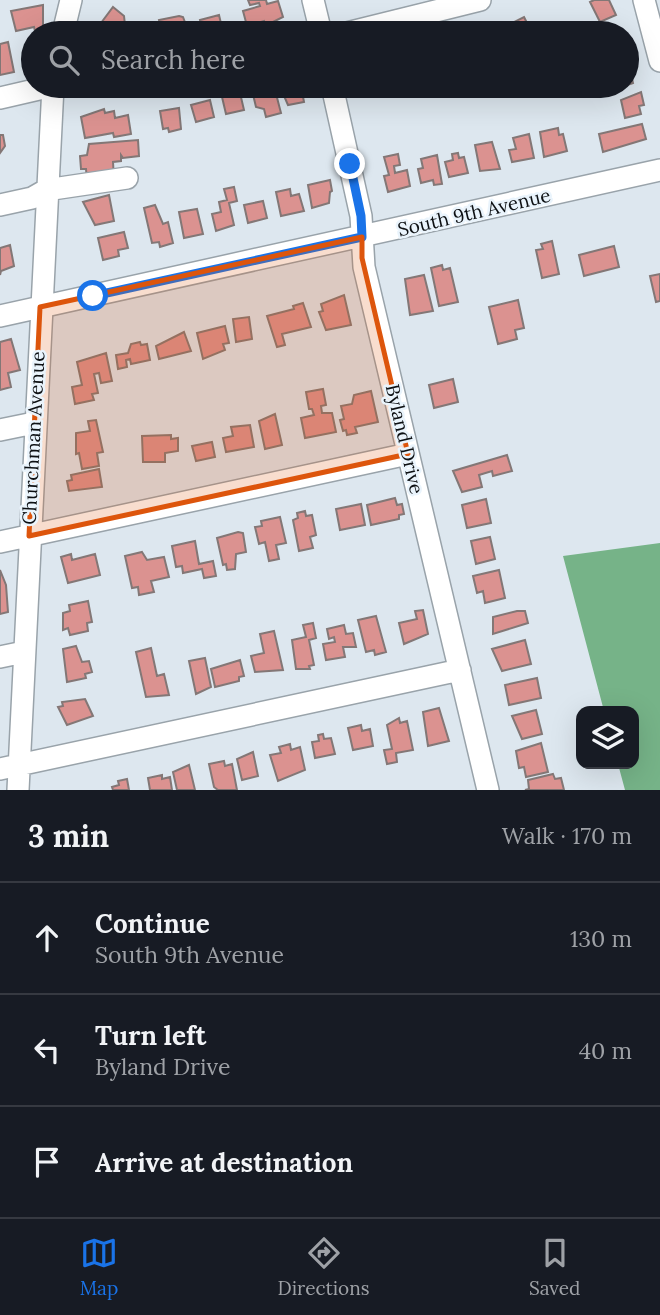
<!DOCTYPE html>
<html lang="en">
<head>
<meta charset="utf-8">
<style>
  body { margin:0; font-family:Lora,serif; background:#242831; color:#f1f3f6 }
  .controls { position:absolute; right:21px; bottom:21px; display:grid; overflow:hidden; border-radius:14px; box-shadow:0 7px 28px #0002 }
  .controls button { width:63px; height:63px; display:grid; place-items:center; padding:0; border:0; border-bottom:2px solid #363941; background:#171b24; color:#f1f3f6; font:35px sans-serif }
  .stop { position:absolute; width:21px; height:21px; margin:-16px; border:5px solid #1a73e8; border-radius:50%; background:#fff }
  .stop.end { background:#1a73e8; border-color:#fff; box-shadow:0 2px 7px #0008 }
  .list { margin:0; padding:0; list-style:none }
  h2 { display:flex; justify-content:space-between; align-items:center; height:91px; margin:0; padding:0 28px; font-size:30px }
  h2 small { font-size:23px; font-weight:400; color:#9ea1a6 }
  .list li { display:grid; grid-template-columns:46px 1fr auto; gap:21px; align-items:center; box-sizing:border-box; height:112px; padding:0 28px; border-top:2px solid #363941 }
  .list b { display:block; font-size:26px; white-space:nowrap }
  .list p { margin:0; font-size:23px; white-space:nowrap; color:#9ea1a6 }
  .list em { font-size:23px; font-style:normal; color:#9ea1a6 }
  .icon { flex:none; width:38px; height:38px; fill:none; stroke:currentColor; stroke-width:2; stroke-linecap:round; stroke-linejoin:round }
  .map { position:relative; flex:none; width:660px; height:790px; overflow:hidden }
  .search { position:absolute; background:#171b24; box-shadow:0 7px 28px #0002; left:21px; right:21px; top:21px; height:77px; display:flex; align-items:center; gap:18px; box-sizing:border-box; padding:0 24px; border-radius:38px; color:#9ea1a6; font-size:26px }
  .sheet { height:427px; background:#171b24 }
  nav { display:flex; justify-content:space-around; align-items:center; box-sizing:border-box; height:98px; border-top:2px solid #363941; background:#171b24; font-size:19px; color:#9ea1a6 }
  nav a { display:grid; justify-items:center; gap:4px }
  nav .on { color:#1a73e8 }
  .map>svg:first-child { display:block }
  .forest { fill:#76b388 }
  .building { fill:#db9290; stroke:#837776; stroke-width:2 }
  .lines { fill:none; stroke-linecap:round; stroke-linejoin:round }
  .minor-casing { stroke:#99a3aa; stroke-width:24 }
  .minor { stroke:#fff; stroke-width:21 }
  .route { stroke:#1a73e8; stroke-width:9 }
  .marked { fill:#dd550c; fill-opacity:0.2; stroke:#dd550c; stroke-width:5; stroke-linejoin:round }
  .labels { text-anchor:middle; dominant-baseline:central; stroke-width:5; stroke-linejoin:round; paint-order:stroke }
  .street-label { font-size:19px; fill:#0d1013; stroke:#eaf4fc }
</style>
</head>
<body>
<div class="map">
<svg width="660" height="790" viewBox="0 0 660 790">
  <rect width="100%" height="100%" fill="#dde7ef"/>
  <path class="forest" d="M 660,543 L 660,790 L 625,790 L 618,764 L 634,764 L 634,711 L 604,711 L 563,556 Z"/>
  <path class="building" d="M 248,0 L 266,0 L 267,4 L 278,1 L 283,17 L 265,26 L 264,21 L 247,26 L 243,11 L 260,6 L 259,3 L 250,5 Z
    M 594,0 L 609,0 L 616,15 L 600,22 L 590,2 Z
    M 43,5 L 43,29 L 35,31 L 34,27 L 16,31 L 11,11 Z
    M 113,7 L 124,16 L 125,25 L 136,33 L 107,33 L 110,30 L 101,23 Z
    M 219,15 L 223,32 L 203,33 L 200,20 Z
    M 179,16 L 183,17 L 189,33 L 162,33 L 159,20 Z
    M 524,17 L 532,33 L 512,33 L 508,25 Z
    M 489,27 L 497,33 L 480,33 L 480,30 Z
    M 8,42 L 14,72 L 0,75 L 0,44 Z
    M 629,64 L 633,83 L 627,85 L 627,65 Z
    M 251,86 L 274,86 L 281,113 L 266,117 L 264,109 L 256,107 Z
    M 284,86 L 301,86 L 304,102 L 288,105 L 281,89 Z
    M 641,92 L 644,105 L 639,106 L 641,114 L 625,118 L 621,100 Z
    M 240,93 L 244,110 L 226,114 L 222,97 Z
    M 210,100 L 214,117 L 196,122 L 191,105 Z
    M 179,108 L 181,129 L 169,132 L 168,128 L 163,129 L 160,111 Z
    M 104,109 L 105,113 L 114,111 L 115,118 L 128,115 L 131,134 L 114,137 L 113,133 L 85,138 L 81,117 Z
    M 642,124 L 646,139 L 603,152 L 599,134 Z
    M 558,128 L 559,135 L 563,134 L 567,151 L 544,157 L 540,132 Z
    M 529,134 L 534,158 L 512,162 L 509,150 L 516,149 L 513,138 Z
    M 0,135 L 3,135 L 5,146 L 0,153 Z
    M 138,140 L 139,156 L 123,158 L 121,155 L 121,161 L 113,162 L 114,179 L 87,181 L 86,169 L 81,169 L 80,156 L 87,155 L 89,144 Z
    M 492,142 L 500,169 L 480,171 L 475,145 Z
    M 458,153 L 459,158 L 464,157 L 468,173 L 449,177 L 445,162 L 453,160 L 452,154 Z
    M 398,154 L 400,165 L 394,166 L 395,173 L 407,170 L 410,186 L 388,192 L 384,176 L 389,175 L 384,157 Z
    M 437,155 L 442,184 L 434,185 L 433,180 L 421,183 L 418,169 L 423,168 L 421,159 Z
    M 330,180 L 332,191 L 330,192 L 329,203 L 312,208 L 308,185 Z
    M 234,187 L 237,201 L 229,203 L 234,225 L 216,231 L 212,214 L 221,212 L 219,202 L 227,200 L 224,189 Z
    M 290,189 L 291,196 L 299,194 L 304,211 L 281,216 L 276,192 Z
    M 109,195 L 114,221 L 95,225 L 83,202 Z
    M 263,201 L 267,218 L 248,223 L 244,205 Z
    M 155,205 L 163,224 L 168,222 L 173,243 L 160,247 L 159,242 L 152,243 L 144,208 Z
    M 197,209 L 203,234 L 184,238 L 179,212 Z
    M 124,232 L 128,248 L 118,250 L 119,256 L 103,260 L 98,238 Z
    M 552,241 L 559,274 L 542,278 L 536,250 L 543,249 L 541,244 Z
    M 10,245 L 14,266 L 1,271 L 0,275 L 0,248 Z
    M 614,246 L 619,267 L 584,276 L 579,255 Z
    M 442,265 L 443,270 L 450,268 L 458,302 L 439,306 L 431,268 Z
    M 660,274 L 660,301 L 656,302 L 650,276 Z
    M 424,275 L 433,311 L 410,315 L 405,279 Z
    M 344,295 L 351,325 L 326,330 L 319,312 L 323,311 L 321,304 Z
    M 518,300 L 524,328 L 515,330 L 517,339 L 498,344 L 489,307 Z
    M 303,303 L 311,327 L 282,334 L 285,345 L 277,347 L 267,316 L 294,309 L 293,306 Z
    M 249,317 L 252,339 L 236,342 L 233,319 Z
    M 225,326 L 229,343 L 223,344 L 225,350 L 203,359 L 197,333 Z
    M 184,332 L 191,351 L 159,359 L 156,346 Z
    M 11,339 L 20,370 L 8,373 L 11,387 L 0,390 L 0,342 Z
    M 140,342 L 141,345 L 147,344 L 150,360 L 131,364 L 130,359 L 126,360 L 127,367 L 118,369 L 116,355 L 128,353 L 131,344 Z
    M 106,353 L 112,381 L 101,383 L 99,373 L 94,374 L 98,393 L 92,394 L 94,400 L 75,404 L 72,387 L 82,385 L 77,362 Z
    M 453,379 L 458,402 L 434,408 L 429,385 Z
    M 323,389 L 326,405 L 321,406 L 322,413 L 332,413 L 336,432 L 305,438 L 301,418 L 314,415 L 312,409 L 309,409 L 306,392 Z
    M 371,391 L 378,422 L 355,427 L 357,433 L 347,435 L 346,430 L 343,431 L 340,420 L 344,419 L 341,406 L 352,404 L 354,395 Z
    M 275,414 L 282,445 L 265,449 L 259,421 Z
    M 96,420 L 103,452 L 97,453 L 99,466 L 82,469 L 79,453 L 76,454 L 76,433 L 90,431 L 88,421 Z
    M 250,425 L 254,447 L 226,452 L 223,438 L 233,436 L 231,427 Z
    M 171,435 L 171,439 L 178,438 L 178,451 L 165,453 L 165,462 L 143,462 L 142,436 Z
    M 212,442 L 215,457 L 196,461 L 192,446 Z
    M 507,455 L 512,471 L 493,476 L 492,471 L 479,475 L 482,487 L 462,492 L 453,471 Z
    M 99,469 L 102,487 L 69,491 L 67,481 L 72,480 L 71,475 Z
    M 395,498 L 397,505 L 402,504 L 404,514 L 399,515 L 399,519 L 371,525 L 367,505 Z
    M 486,499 L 491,523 L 467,528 L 462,505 Z
    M 361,504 L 365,525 L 340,530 L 336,509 Z
    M 305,511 L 306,516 L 312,515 L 316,535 L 310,537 L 313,548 L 299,551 L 293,520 L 298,518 L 297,513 Z
    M 280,517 L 286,543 L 276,545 L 279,559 L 269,561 L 265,542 L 259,544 L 255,527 L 262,526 L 261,521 Z
    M 238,532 L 243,533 L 246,552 L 236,554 L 235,569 L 227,570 L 226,564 L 223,565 L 217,538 Z
    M 490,537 L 495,559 L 476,564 L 471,541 Z
    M 195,541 L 199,564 L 213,561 L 216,576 L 204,578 L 202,569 L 183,573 L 182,566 L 176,567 L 172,546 Z
    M 142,552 L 147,560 L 164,557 L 169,577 L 151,581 L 154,592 L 139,595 L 138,587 L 132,588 L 125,556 Z
    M 71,554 L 72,560 L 95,554 L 100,575 L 68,583 L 61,557 Z
    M 0,570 L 6,585 L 8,612 L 0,614 Z
    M 499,570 L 505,598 L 485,603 L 483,591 L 477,593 L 473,576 Z
    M 88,601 L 92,622 L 87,623 L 88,631 L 70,635 L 68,628 L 63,630 L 63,613 L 70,611 L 69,605 Z
    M 423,610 L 428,634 L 404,644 L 399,623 L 417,619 L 415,611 Z
    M 517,611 L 525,611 L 528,623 L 493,634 L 493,617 Z
    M 376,616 L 386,652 L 375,655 L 374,650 L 366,652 L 358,620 Z
    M 313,623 L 316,638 L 309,640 L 314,665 L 309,666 L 310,669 L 296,669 L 292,640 L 306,637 L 303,625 Z
    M 344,625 L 346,634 L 353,633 L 356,647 L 343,647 L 345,657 L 326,660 L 323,644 L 335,642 L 334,637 L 329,639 L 327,629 Z
    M 274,631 L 283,670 L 255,672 L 251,656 L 264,653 L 260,634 Z
    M 525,640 L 531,664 L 502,671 L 492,649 Z
    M 76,646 L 82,662 L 89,661 L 92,672 L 85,674 L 86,678 L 67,682 L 63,649 Z
    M 151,648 L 157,676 L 164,674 L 169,695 L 146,697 L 136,652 Z
    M 205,658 L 211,687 L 196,694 L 189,661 Z
    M 240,660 L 244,676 L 239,677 L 239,681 L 215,687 L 211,669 Z
    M 537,678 L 541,698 L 509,705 L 505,685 Z
    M 85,699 L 93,716 L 67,725 L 58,707 L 63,706 L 62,702 Z
    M 439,708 L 449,741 L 428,746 L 423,712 Z
    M 536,710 L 542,734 L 522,739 L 512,716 Z
    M 399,718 L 400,723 L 407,721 L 413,750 L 396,753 L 397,762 L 387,764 L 384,750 L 392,749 L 387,725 Z
    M 361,725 L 362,731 L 370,729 L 373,746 L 353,750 L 348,728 Z
    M 323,734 L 324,739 L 331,738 L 335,754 L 315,758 L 312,742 L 319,741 L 318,735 Z
    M 541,743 L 548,772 L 526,777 L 524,767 L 519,768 L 516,751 Z
    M 290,744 L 291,750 L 300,747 L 305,770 L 278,781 L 270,755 L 281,753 L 279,747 Z
    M 253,752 L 258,776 L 242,780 L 237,759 Z
    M 224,761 L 225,766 L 232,764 L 237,790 L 218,790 L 214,787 L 209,764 Z
    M 189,765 L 195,790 L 177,790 L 173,772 Z
    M 553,774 L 555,779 L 561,778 L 564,790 L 525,790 L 529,789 L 528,780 Z
    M 162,775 L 162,779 L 170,777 L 172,790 L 150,790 L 148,778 Z
    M 127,779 L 129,790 L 113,790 L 112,787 L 119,785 L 118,781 Z"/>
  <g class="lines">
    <g class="minor-casing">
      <path id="minor" d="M 313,0 L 321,33
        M 644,0 L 660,61
        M 63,33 L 71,0
        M 347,33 L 480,0
        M 332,86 L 361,216 L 364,267 L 488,790
        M 0,98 L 52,86
        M 0,205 L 32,198 L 46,190 L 127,178
        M 0,316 L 660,170
        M 0,430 L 34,423
        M 0,542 L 408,454
        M 0,657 L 24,652
        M 0,769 L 460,670
        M 18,790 L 53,86"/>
    </g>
    <use href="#minor" class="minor"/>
  </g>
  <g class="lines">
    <path class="route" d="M 93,296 L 362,237 L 361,216 L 350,164"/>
  </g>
  <path class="marked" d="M 362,237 L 362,258 L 408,454 L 29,536 L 40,307 Z"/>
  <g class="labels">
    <g class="street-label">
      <text transform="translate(474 212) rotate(-13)">South 9th Avenue</text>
      <text transform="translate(33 438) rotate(-87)">Churchman Avenue</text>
      <text transform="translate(405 439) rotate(77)">Byland Drive</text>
    </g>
  </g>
</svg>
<div class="controls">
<button><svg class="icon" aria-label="layers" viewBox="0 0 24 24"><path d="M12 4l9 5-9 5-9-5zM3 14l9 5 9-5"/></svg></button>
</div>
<div class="stop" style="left:93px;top:296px"></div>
<div class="stop end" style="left:350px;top:164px"></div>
<div class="search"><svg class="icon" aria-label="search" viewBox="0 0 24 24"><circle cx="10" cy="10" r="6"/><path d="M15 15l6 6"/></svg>Search here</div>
</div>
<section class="sheet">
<h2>3 min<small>Walk · 170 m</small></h2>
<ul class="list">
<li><svg class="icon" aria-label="ahead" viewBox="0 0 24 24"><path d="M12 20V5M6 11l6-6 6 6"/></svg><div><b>Continue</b><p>South 9th Avenue</p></div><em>130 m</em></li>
<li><svg class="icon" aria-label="left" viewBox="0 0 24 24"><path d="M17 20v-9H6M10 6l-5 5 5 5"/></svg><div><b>Turn left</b><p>Byland Drive</p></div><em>40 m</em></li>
<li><svg class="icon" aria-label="arrive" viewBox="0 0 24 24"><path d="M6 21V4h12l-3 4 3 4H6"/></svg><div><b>Arrive at destination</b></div></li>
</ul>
</section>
<nav>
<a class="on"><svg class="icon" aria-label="map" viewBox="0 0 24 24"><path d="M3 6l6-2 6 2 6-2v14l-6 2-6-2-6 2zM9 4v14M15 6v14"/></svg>Map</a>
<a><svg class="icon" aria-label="directions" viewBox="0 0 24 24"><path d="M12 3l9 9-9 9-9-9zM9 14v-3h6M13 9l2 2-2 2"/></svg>Directions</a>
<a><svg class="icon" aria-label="saved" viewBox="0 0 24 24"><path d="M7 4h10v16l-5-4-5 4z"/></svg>Saved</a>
</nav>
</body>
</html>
